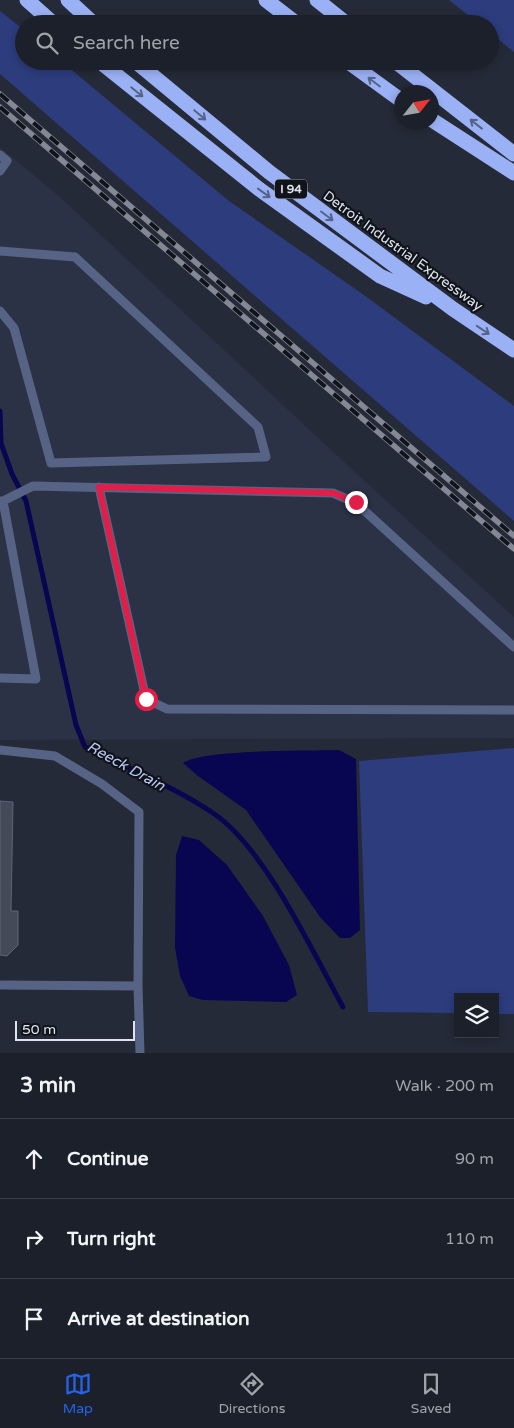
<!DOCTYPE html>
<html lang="en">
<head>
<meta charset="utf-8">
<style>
  body { margin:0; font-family:"Varela Round",sans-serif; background:#292d36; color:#f1f3f6 }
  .controls { position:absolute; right:15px; bottom:15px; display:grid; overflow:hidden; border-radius:0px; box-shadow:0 2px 8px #0003 }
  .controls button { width:45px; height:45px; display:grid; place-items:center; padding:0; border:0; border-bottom:1px solid #3a3e47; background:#1c202a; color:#f1f3f6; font:25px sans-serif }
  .compass { position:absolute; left:394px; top:85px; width:45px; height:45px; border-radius:50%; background:#1c202a; box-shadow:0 2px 8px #0003; rotate:59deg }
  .scale { position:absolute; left:15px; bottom:12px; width:120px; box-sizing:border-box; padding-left:5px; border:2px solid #e0e3ed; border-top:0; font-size:14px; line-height:18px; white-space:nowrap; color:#e0e3ed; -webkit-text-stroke:4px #101319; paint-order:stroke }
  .stop { position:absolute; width:15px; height:15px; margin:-11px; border:4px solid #e11d48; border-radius:50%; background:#fff }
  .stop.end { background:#e11d48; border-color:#fff; box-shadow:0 1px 5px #0008 }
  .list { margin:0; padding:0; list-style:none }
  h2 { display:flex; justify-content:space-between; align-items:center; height:65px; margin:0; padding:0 20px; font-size:21px }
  h2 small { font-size:16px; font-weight:400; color:#a0a3a8 }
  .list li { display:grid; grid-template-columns:32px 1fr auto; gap:15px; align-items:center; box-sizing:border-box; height:80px; padding:0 20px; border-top:1px solid #3a3e47 }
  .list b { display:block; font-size:19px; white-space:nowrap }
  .list em { font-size:16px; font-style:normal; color:#a0a3a8 }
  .icon { flex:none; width:28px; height:28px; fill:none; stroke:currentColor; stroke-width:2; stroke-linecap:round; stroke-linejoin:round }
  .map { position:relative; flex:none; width:514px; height:1053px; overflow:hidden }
  .search { position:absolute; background:#1c202a; box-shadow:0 2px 8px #0003; left:15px; right:15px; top:15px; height:55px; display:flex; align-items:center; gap:12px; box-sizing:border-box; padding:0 18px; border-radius:28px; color:#a0a3a8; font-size:19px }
  .sheet { height:305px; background:#1c202a }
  nav { display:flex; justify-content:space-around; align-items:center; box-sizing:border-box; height:70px; border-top:1px solid #3a3e47; background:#1c202a; font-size:14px; color:#a0a3a8 }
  nav a { display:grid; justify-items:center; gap:2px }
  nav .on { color:#2563eb }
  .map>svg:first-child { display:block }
  .built { fill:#2b3246 }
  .green { fill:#2c3c7d }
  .water { fill:#090651 }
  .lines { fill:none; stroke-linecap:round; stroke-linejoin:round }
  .stream { stroke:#090651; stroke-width:5 }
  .building { fill:#454a59; stroke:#5e6475 }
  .service { stroke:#576385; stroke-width:9 }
  .motorway { stroke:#9bb1f5; stroke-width:15 }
  .rail-casing { stroke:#848894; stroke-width:5.5 }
  .rail { stroke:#101319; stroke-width:4; stroke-dasharray:11; stroke-linecap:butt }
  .oneway { stroke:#566287 }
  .route { stroke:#e11d48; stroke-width:6 }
  .labels { text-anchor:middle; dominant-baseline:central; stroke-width:4.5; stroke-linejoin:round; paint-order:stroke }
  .shield { fill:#101319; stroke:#a2a5ad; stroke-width:1 }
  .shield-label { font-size:12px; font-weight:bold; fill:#e0e3ed }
  .street-label { font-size:14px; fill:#e0e3ed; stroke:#101319 }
  .water-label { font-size:15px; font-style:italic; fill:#bac9f4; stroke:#101319 }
</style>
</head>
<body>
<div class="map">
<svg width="514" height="1053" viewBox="0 0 514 1053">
  <rect width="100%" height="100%" fill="#252a38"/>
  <path class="built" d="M 0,147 L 60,197 L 358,475 L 514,617 L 514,738 L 0,740 Z"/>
  <path class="green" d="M 449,0 L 514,0 L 514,52 L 490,33 L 490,24 L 479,24 Z
    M 0,11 L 24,30 L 24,61 L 61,61 L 229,201 L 364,295 L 514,406 L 514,521 L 0,74 Z
    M 514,748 L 514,1014 L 495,1014 L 495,997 L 458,997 L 458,1013 L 368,1012 L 359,761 Z"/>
  <path class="water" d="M 339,750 L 356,759 L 360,930 L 350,938 L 340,938 L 320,917 L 246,810 L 198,776 L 183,763 C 203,749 309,751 339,750 Z
    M 182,836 L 199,840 L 227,865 L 263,916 L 289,965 L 297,995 L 286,1002 L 203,1000 L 189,996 L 180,976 L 175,948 L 176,855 Z"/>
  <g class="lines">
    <path class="stream" d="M 0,411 L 1,443 L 12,474 L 26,501 L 76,725 L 85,747 C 127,768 173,786 213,813 C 265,848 312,951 343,1007"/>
  </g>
  <path class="building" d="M 0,801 L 13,802 L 11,911 L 18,911 L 18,945 L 7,956 L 0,955 Z"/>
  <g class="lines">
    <path class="service" d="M 0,155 L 7,161 L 0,171
      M 0,251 L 75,257 L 258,427 L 266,457 L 51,463 L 14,328 L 0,311
      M 99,487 L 146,699 L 167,709 L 514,710
      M 0,501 L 3,501 L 36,679 L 0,678
      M 3,501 L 33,486 L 333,493 L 356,503 L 514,647
      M 0,750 L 55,756 L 102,784 L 139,812 L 138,986
      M 0,985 L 138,986 L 140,1053"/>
    <path class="motorway" d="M 27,0 L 54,24
      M 68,0 L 94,24
      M 266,0 L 297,24
      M 317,0 L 347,24
      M 99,61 L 259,189 L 380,276 L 426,297
      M 135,61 L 269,172 L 453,309 L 514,350
      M 347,61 L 402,101
      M 395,61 L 514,154
      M 432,120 L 514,173"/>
    <g class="rail-casing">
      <path id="rail" d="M 0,94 L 514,536
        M 0,107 L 514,549"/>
    </g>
    <use href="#rail" class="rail"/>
  </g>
  <defs><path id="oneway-shaft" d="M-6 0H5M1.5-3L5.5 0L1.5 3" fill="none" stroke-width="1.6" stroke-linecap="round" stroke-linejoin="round" transform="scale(1.25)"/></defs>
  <g class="oneway">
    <use href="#oneway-shaft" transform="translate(374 82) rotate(-143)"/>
    <use href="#oneway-shaft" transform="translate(137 92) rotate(39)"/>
    <use href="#oneway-shaft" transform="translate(200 115) rotate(40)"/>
    <use href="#oneway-shaft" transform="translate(476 124) rotate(-142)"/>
    <use href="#oneway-shaft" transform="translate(264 193) rotate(36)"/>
    <use href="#oneway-shaft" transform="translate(327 216) rotate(37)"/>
    <use href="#oneway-shaft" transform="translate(483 330) rotate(34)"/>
  </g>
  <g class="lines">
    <path class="route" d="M 146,699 L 99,487 L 333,493 L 356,502"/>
  </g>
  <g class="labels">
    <rect class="shield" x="275" y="179.5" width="32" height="19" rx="4"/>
    <g class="shield-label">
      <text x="291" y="189">I 94</text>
    </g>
    <g class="street-label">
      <text transform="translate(403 251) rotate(36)">Detroit Industrial Expressway</text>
    </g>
    <g class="water-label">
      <text transform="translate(126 766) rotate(29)">Reeck Drain</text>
    </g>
  </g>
</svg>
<div class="controls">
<button><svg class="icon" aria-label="layers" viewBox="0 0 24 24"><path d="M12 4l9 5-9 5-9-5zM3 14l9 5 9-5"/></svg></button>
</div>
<svg class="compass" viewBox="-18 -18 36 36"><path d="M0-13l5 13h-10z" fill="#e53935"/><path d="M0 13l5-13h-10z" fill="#a0a3a8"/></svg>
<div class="scale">50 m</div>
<div class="stop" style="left:146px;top:699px"></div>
<div class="stop end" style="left:356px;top:502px"></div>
<div class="search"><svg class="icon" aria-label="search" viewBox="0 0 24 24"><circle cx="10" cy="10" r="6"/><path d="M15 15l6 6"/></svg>Search here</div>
</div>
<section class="sheet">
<h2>3 min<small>Walk · 200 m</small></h2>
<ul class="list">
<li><svg class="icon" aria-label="ahead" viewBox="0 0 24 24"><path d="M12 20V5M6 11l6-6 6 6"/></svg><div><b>Continue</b></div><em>90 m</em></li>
<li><svg class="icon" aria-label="right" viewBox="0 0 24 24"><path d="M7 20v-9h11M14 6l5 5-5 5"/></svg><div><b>Turn right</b></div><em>110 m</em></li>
<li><svg class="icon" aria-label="arrive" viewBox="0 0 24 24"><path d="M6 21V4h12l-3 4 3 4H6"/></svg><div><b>Arrive at destination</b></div></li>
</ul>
</section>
<nav>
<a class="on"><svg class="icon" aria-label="map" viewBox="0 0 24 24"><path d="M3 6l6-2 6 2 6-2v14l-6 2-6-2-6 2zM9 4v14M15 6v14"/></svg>Map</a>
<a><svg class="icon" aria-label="directions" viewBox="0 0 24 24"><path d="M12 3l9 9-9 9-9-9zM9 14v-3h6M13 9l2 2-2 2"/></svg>Directions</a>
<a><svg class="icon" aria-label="saved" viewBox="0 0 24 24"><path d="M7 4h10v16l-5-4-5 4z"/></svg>Saved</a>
</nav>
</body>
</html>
